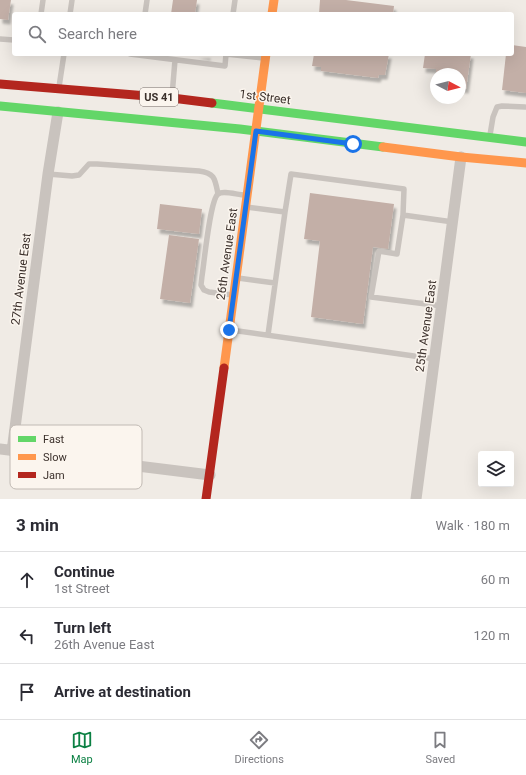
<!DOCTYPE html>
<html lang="en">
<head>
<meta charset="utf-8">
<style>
  body { margin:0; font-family:Roboto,sans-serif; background:#f2f2f3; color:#2b2b33 }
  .controls { position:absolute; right:12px; bottom:12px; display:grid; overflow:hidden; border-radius:4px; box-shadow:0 4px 16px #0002 }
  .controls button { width:36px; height:36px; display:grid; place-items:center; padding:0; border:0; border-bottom:1px solid #e1e1e2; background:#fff; color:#2b2b33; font:20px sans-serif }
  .compass { position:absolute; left:430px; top:68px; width:36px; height:36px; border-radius:50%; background:#fff; box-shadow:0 4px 16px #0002; rotate:97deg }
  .stop { position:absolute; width:12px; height:12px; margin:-9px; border:3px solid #1a73e8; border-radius:50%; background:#fff }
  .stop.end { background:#1a73e8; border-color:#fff; box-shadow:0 1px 4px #0008 }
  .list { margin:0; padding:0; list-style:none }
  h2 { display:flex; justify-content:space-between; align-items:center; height:52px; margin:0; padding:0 16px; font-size:17px }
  h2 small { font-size:13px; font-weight:400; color:#7c7c81 }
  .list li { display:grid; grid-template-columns:26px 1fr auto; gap:12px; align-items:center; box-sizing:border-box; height:56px; padding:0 16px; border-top:1px solid #e1e1e2 }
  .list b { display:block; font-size:15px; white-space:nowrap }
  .list p { margin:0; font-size:13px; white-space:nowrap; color:#7c7c81 }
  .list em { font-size:13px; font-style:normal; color:#7c7c81 }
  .icon { flex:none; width:22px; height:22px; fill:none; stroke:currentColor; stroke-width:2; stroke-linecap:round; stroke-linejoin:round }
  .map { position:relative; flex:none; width:526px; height:499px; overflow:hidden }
  .search { position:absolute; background:#fff; box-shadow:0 4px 16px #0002; left:12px; right:12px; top:12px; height:44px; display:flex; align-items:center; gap:10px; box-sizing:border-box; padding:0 14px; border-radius:4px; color:#7c7c81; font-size:15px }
  .sheet { height:220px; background:#fff }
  nav { display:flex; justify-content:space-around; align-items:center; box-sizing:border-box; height:56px; border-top:1px solid #e1e1e2; background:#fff; font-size:11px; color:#7c7c81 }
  nav a { display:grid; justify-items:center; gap:2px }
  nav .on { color:#0b8043 }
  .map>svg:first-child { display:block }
  .building { fill:#c3afa7; filter:url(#shadow) }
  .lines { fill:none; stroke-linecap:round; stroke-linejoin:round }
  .lane { stroke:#c9c3be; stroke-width:5.5 }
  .street { stroke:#c9c3be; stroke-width:11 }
  .fast { stroke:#63d668; stroke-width:9 }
  .slow { stroke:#ff974d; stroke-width:9 }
  .jam { stroke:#b3261e; stroke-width:9 }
  .route { stroke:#1a73e8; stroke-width:5 }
  .labels { text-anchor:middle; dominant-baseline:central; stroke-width:3; stroke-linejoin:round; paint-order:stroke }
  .shield { fill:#fbf5ee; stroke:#756b66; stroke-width:1 }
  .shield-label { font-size:11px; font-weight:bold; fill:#3b302b }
  .street-label { font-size:12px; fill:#3b302b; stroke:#fbf5ee }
  .key { fill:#fbf5ee; stroke:#c1bab4; stroke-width:1 }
  .key-label { font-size:11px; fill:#3b302b }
</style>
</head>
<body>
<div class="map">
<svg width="526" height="499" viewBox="0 0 526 499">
  <defs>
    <filter id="shadow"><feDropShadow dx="2.5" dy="4.5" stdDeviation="1" flood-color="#0004"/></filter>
  </defs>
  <rect width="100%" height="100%" fill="#f0ebe5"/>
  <path class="building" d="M 0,0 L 11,0 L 8,20 L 0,19 Z
    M 173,0 L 197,0 L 195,14 L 171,14 Z
    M 320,0 L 346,0 L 394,6 L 393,14 L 319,14 Z
    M 512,45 L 526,47 L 526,93 L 502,90 L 506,54 L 512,54 Z
    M 196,54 L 208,54 L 208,56 Z
    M 314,54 L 389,54 L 385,75 L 379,75 L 378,78 L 321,71 L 321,67 L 312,66 Z
    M 425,54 L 471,54 L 466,89 L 460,88 L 460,74 L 436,74 L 436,69 L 423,68 Z
    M 310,193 L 394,204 L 388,249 L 373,247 L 363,324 L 311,317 L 320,241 L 304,239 Z
    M 160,204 L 202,209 L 199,234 L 157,229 Z
    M 169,235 L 199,239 L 190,303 L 160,299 Z"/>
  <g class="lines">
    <path class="lane" d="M 41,14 L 43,0
      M 70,14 L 72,0
      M 145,14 L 147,0
      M 233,14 L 235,0
      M 0,39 L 14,40
      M 130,54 L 225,66 L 226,54
      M 226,54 L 263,58
      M 59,87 L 64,54
      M 172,96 L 175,60
      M 490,135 L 493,117 L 497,107 L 502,106 L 525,107
      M 48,174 L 72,176 L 79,175 L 89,164 L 97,164 L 199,171 C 215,173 215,179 218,194
      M 246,207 L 285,212 L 291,174 L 404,189 L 403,215 L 453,222
      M 403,215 L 397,254 L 379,251 L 371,297 L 442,306
      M 238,278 L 275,283
      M 233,295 L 209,292 L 204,290 L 201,285 L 202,276 C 204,264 210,200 218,194 C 223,190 238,195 245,195
      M 231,330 L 435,359
      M 268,335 L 285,212"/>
    <path class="street" d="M 0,449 L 210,475
      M 12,451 L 48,174 L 58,112
      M 416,499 L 461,157"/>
    <path class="fast" d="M 212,103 L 526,142
      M 0,106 L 240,129 L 383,147"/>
    <path class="slow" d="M 272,14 L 274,0
      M 383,147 L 461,157 L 526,163
      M 224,368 L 266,54"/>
    <path class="jam" d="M 0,84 L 172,98 L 212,103
      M 206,499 L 224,368"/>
  </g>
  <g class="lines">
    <path class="route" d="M 229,330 L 256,131 L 353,144"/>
  </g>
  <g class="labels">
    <rect class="shield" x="140" y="88" width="38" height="18" rx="3"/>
    <g class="shield-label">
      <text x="159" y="97">US 41</text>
    </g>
    <g class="street-label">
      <text transform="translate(265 97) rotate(7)">1st Street</text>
      <text transform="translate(227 254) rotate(-82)">26th Avenue East</text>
      <text transform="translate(21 279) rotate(-83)">27th Avenue East</text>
      <text transform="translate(426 326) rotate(-82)">25th Avenue East</text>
    </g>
  </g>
  <rect x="10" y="425" width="132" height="64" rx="6" class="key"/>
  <rect x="18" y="436" width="18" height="6" fill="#63d668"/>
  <rect x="18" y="454" width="18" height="6" fill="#ff974d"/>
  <rect x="18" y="472" width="18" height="6" fill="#b3261e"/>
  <g class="key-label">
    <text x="43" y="443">Fast</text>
    <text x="43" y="461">Slow</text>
    <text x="43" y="479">Jam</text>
  </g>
</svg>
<div class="controls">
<button><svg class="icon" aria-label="layers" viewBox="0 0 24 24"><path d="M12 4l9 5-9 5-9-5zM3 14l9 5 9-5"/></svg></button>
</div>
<svg class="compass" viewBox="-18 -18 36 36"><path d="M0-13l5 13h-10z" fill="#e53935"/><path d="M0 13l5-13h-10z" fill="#7c7c81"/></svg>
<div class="stop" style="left:353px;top:144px"></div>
<div class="stop end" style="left:229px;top:330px"></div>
<div class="search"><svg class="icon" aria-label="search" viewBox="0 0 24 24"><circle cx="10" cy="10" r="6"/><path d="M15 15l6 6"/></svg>Search here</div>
</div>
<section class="sheet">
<h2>3 min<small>Walk · 180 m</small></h2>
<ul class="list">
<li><svg class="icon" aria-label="ahead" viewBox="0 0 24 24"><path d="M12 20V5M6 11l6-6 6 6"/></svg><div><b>Continue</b><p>1st Street</p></div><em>60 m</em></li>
<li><svg class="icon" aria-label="left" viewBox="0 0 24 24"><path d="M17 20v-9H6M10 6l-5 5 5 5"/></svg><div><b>Turn left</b><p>26th Avenue East</p></div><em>120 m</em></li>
<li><svg class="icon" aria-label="arrive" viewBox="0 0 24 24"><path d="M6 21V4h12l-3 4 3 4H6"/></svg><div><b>Arrive at destination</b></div></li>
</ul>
</section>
<nav>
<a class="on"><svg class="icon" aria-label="map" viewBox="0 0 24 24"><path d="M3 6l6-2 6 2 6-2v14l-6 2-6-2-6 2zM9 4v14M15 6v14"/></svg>Map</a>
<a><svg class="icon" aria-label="directions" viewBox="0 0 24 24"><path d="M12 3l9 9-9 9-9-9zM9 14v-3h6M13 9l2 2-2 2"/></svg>Directions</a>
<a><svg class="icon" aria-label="saved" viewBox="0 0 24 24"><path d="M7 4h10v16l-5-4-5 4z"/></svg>Saved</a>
</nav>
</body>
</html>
